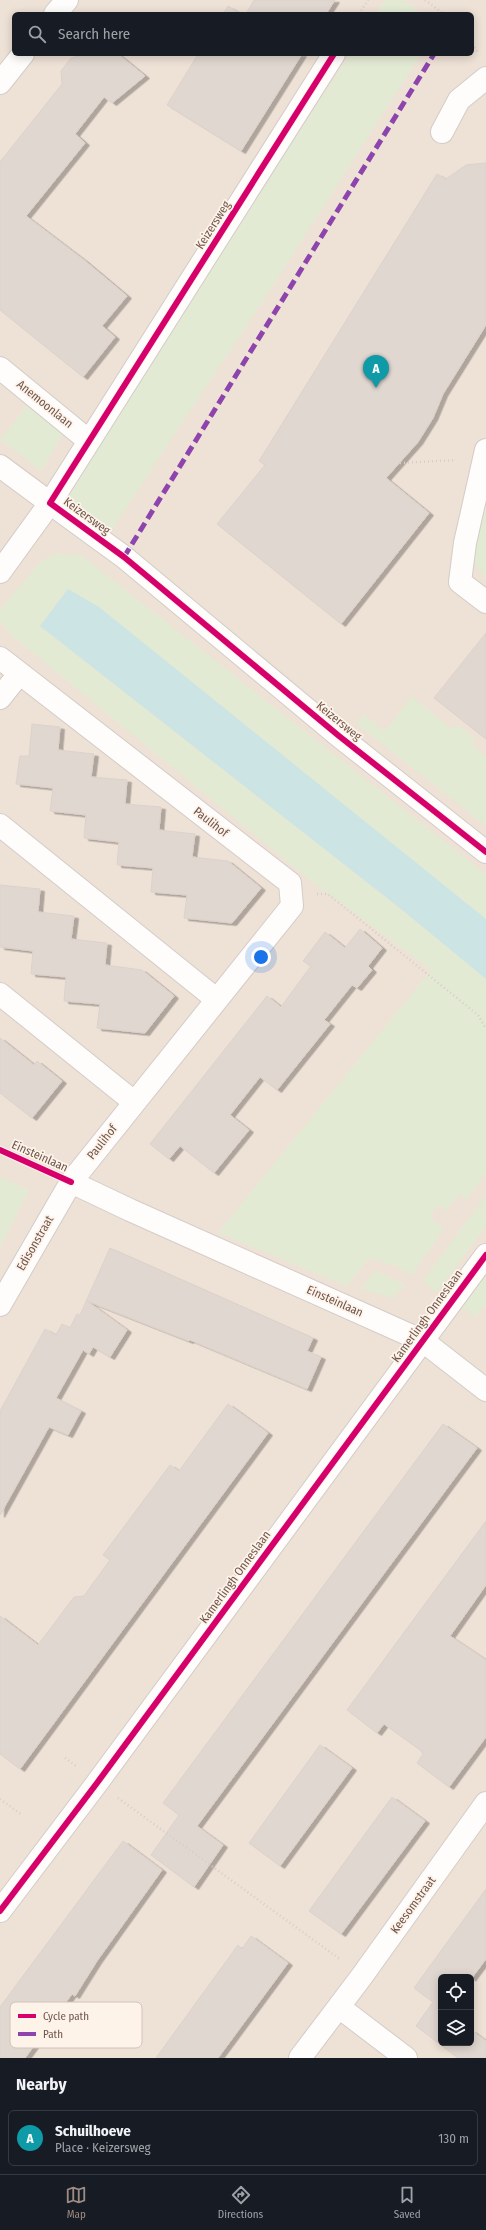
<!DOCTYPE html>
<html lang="en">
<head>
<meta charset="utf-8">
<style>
  body { margin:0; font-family:"Fira Sans Condensed",sans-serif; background:#242831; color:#f1f3f6 }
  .controls { position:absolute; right:12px; bottom:12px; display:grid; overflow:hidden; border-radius:6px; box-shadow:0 2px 10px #0003 }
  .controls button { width:36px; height:36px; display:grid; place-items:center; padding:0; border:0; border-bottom:1px solid #363941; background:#171b24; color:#f1f3f6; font:20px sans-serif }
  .you { position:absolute; left:261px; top:957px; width:14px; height:14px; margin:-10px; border:3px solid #fff; border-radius:50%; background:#1a73e8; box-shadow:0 0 0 6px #1a73e833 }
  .badge { display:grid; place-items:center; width:26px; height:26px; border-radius:50%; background:#9e8b83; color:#fff; font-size:13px; font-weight:700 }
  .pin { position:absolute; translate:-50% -33px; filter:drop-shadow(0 1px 2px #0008) }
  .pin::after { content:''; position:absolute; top:21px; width:14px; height:12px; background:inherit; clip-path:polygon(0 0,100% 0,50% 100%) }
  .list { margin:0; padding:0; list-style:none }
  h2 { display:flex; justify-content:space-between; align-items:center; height:52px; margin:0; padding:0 16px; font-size:17px }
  h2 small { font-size:13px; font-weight:400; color:#9ea1a6 }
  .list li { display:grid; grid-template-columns:26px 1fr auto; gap:12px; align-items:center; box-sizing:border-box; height:56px; margin:0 8px 8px; padding:0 8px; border:1px solid #363941; border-radius:6px }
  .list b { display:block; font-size:15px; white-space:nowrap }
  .list p { margin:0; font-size:13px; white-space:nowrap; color:#9ea1a6 }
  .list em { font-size:13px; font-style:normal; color:#9ea1a6 }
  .icon { flex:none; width:22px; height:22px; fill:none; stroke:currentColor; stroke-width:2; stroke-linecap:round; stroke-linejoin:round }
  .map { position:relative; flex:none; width:486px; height:2058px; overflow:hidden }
  .search { position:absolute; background:#171b24; box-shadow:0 2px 10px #0003; left:12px; right:12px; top:12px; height:44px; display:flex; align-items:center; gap:10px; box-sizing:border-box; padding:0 14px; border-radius:6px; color:#9ea1a6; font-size:15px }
  .sheet { height:116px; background:#171b24 }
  nav { display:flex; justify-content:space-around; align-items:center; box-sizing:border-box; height:56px; border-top:1px solid #363941; background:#171b24; font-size:11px; color:#9ea1a6 }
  nav a { display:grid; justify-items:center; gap:2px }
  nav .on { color:#9e8b83 }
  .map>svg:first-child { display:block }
  .residential { fill:#eee1d6; fill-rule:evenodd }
  .green { fill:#e3ead4 }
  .water { fill:#cce4e3 }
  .building { fill:#e1d7d1; stroke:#ddd2cb; filter:url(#shadow) }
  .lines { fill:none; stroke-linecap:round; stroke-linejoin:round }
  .minor-casing { stroke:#d3ccc7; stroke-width:24 }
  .path { stroke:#d6ceca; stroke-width:2.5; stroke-dasharray:1 3; stroke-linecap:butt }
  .minor { stroke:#fefdfc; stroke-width:22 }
  .quiet { stroke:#8e44ad; stroke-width:5; stroke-dasharray:10 5; stroke-linecap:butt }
  .cycleway-casing { stroke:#fdf3e9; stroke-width:8 }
  .cycleway { stroke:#d6006c; stroke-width:6 }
  .labels { text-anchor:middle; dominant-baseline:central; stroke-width:3.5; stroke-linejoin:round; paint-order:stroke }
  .street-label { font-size:12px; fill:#6f554c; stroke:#fdf3e9 }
  .key { fill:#fdf3e9; stroke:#d2c4ba; stroke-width:1 }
  .key-label { font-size:11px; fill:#6f554c }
</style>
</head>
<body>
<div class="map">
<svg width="486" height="2058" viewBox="0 0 486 2058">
  <defs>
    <filter id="shadow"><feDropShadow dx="4.5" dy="2.5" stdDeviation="0" flood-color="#0004"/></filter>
  </defs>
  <rect width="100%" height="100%" fill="#f5efe8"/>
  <path class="residential" d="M 0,0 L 486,0 L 486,2058 L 0,2058 ZM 14,14 L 472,14 L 472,54 L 14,54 ZM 441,1977 L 471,1977 L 471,2043 L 441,2043 Z"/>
  <path class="green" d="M 385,0 L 402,0 L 423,14 L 376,14 Z
    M 350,54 L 421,54 L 265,298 L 111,531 L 63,493 Z
    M 27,406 L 64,432 L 41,471 L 0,439 Z
    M 486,471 L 486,580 L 473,560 Z
    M 57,553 L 81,555 L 486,874 L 486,920 L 68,589 L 40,626 L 401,909 L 486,979 L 486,1173 L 467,1200 L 459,1194 L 446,1211 L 438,1205 L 430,1217 L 444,1229 L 412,1275 L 396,1266 L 369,1258 L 347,1286 L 218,1233 L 431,970 L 312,882 L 10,634 L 0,620 L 0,610 L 40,562 Z
    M 411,696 L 452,729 L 457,724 L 476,739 L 471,744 L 486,756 L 486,826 L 357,724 L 364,714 L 384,731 L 394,720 Z
    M 0,1177 L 29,1190 L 0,1248 Z
    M 486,1195 L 486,1226 L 437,1293 L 423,1281 Z
    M 375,1270 L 405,1285 L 393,1298 L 361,1289 Z
    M 486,1273 L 486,1304 L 475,1318 L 461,1306 Z"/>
  <path class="water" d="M 68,589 L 99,607 L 486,919 L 486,979 L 401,909 L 40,626 Z"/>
  <path class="building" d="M 254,0 L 335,0 L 326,14 L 246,14 Z
    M 228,6 L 241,14 L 223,14 Z
    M 86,54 L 118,54 L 145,76 L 112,103 L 104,97 L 75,134 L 85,143 L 26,216 L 84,260 L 127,296 L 102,326 L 115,337 L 83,377 L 0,310 L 0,162 L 62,84 L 61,71 L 71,58 Z
    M 198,54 L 302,54 L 241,151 L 167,105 Z
    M 486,163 L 486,325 L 443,394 L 433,418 L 418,442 L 386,478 L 429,513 L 341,624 L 217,524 L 265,465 L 259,461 L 437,174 L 446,179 L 466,165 Z
    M 486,633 L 486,739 L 434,698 Z
    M 32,724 L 60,727 L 58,750 L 94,754 L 91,777 L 127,780 L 125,804 L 161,807 L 159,830 L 195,834 L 192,857 L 228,861 L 261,888 L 232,923 L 184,918 L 187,895 L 151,892 L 153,868 L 117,865 L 119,842 L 84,838 L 86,815 L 50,811 L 53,788 L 16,784 L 20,756 L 29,756 Z
    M 0,885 L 40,889 L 38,912 L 74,916 L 71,939 L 107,943 L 105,965 L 142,970 L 174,996 L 145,1033 L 97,1028 L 100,1004 L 64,1001 L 66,977 L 31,974 L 33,951 L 0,947 Z
    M 360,929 L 382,948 L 368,966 L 372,970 L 357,988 L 352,985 L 324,1020 L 330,1024 L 277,1090 L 260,1077 L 230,1115 L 249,1130 L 214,1173 L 180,1146 L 169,1159 L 150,1144 L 267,996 L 281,1007 L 311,966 L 303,961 L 325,932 L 345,948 Z
    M 0,1038 L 34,1065 L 37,1061 L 62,1081 L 32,1118 L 0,1093 Z
    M 110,1248 L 313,1338 L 307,1351 L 321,1357 L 307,1389 L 190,1340 L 189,1341 L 87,1301 L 127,1330 L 110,1357 L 93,1347 L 89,1354 L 83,1350 L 56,1398 L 81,1411 L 68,1435 L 49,1427 L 0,1515 L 0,1411 L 45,1329 L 56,1335 L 62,1324 L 70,1328 L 77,1314 L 80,1315 Z
    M 228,1404 L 268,1433 L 20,1769 L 0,1754 L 0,1616 L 38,1645 L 74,1597 L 84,1596 L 94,1582 L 110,1560 L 103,1555 L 170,1465 L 179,1471 Z
    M 443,1424 L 477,1448 L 197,1826 L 223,1845 L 194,1887 L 151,1855 L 179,1815 L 163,1803 Z
    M 486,1521 L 486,1585 L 450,1636 L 486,1660 L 486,1737 L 449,1787 L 417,1763 L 423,1754 L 420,1750 L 384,1724 L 377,1733 L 347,1710 Z
    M 320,1745 L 352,1768 L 280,1866 L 249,1843 Z
    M 392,1797 L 425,1821 L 341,1934 L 309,1911 Z
    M 123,1841 L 162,1870 L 97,1961 L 75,1996 L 72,1994 L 25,2058 L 0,2058 L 0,2007 Z
    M 486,1889 L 486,1959 L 471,1979 L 471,1977 L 441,1977 L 441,2043 L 471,2043 L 471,2030 L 486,2041 L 486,2058 L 458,2058 L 416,2026 L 433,2002 L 414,1988 Z
    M 251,1936 L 288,1963 L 218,2058 L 156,2058 L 238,1945 L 242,1949 Z"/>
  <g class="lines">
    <g class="minor-casing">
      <path id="minor" d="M 55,14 L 67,0
        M 334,54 L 50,503 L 124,557 L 339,736 L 486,852
        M 0,83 L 23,54
        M 442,132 L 459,100 L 486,78
        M 0,368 L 89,441
        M 486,450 L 465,543 L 460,582 L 486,602
        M 0,466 L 50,503 L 0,572
        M 0,658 L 290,883 L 292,906 L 71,1182 L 0,1305
        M 0,698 L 19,674
        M 0,825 L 216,999
        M 0,994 L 134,1102
        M 71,1182 L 130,1210 L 423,1341 L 486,1390
        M 0,1911 L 97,1783 L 486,1255
        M 339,2007 L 406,2058
        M 300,2058 L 362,1976 L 486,1803"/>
    </g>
    <path class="path" d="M 425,0 L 444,14
      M 359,14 L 368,0
      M 472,44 L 478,52
      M 400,463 L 456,460
      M 317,894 L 328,894 L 478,1015 L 486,1029
      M 65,1758 L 76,1766
      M 118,1798 L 341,1960
      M 0,1799 L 22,1815"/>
    <use href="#minor" class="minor"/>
    <path class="quiet" d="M 124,557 L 434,54"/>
    <g class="cycleway-casing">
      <path id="cycleway" d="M 334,54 L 50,503 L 124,557 L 339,736 L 486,852
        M 0,1150 L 71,1182
        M 0,1911 L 97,1783 L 486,1255"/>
    </g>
    <use href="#cycleway" class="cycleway"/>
  </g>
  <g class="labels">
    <g class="street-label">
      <text transform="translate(213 225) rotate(-58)">Keizersweg</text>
      <text transform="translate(45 404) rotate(39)">Anemoonlaan</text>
      <text transform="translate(87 516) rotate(36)">Keizersweg</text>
      <text transform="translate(339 721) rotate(39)">Keizersweg</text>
      <text transform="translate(211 822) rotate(38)">Paulihof</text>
      <text transform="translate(102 1142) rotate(-52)">Paulihof</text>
      <text transform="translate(40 1156) rotate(24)">Einsteinlaan</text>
      <text transform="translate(35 1243) rotate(-60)">Edisonstraat</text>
      <text transform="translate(335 1301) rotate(24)">Einsteinlaan</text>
      <text transform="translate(427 1316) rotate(-54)">Kamerlingh Onneslaan</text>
      <text transform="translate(235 1577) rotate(-54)">Kamerlingh Onneslaan</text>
      <text transform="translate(413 1905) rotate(-54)">Keesomstraat</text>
    </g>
  </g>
  <rect x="10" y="2002" width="132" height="46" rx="6" class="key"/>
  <rect x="18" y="2014" width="18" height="4" fill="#d6006c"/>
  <rect x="18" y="2032" width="18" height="4" fill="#8e44ad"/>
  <g class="key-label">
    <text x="43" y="2020">Cycle path</text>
    <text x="43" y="2038">Path</text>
  </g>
</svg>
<div class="controls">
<button><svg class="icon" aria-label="locate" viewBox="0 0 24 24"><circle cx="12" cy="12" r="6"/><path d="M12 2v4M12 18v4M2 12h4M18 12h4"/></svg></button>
<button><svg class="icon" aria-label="layers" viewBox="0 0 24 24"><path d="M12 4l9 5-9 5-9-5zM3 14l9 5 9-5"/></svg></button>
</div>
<div class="you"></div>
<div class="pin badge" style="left:376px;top:388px;background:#0f9aa8">A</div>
<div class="search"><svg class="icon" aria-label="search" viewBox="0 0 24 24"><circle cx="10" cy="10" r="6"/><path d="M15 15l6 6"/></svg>Search here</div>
</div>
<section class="sheet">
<h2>Nearby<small></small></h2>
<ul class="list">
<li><span class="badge" style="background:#0f9aa8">A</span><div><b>Schuilhoeve</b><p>Place · Keizersweg</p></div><em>130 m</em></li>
</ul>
</section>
<nav>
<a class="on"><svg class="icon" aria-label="map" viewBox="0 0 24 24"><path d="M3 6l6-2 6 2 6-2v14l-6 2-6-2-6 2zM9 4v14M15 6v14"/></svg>Map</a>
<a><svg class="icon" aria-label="directions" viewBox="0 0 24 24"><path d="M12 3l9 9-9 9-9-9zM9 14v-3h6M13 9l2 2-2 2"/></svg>Directions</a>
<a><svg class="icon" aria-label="saved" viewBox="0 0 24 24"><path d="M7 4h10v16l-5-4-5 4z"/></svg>Saved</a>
</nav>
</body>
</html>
